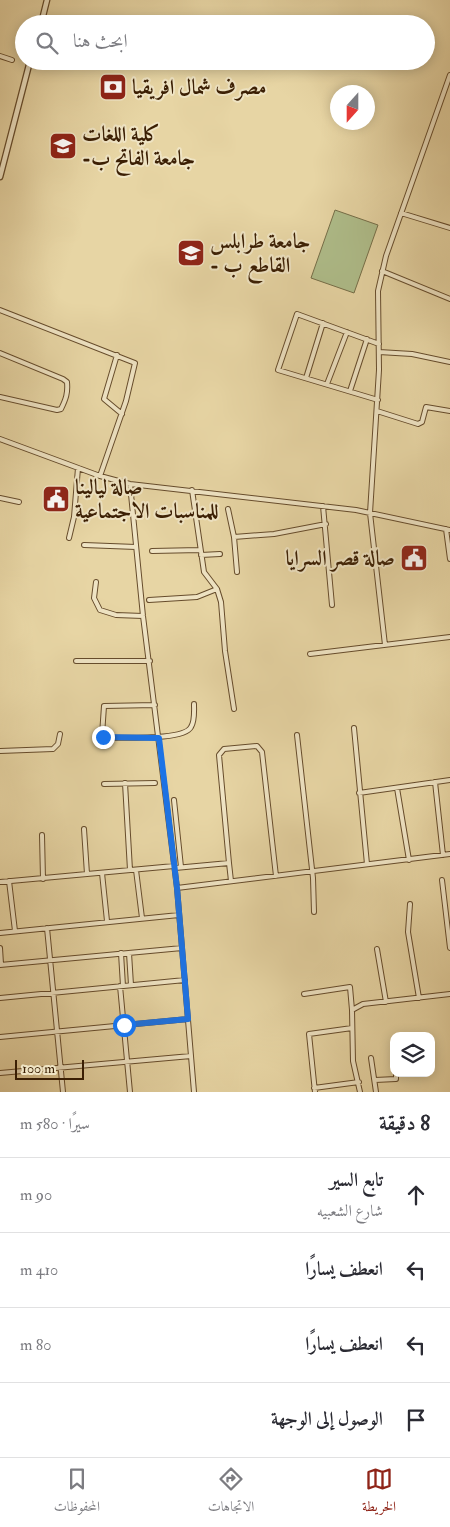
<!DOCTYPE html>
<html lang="ar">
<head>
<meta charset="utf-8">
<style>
  body { margin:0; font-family:"IM FELL Double Pica",Amiri,serif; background:#f7f7f7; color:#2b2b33; direction:rtl }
  .controls { position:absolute; right:15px; bottom:15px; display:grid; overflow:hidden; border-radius:10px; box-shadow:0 2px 12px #0003 }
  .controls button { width:45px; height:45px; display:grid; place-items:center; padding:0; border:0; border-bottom:1px solid #e1e1e2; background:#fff; color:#2b2b33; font:25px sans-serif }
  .compass { position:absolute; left:330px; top:85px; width:45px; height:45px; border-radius:50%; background:#fff; box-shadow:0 2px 12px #0003; rotate:201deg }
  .scale { position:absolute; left:15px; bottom:12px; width:69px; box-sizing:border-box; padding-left:5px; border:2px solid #3b1f04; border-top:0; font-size:14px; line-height:18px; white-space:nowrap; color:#3b1f04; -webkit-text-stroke:4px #efe4c4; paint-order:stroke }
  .stop { position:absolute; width:15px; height:15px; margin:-11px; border:4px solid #1a73e8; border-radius:50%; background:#fff }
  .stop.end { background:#1a73e8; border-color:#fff; box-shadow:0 1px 5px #0008 }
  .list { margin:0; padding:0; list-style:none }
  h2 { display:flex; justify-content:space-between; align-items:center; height:65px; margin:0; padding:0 20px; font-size:21px }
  h2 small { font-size:16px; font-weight:400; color:#7c7c81 }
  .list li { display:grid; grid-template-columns:32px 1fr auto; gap:15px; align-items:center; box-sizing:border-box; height:75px; padding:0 20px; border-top:1px solid #e1e1e2 }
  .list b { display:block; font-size:19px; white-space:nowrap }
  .list p { margin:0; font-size:16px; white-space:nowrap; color:#7c7c81 }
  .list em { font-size:16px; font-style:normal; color:#7c7c81 }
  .icon { flex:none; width:28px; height:28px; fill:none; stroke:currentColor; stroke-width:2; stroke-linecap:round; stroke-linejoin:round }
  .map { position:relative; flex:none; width:450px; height:1092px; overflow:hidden; direction:ltr }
  .search { position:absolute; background:#fff; box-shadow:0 2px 12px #0003; left:15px; right:15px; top:15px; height:55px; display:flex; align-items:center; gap:12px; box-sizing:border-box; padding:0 18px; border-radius:28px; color:#7c7c81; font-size:19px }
  .sheet { height:365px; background:#fff }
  nav { display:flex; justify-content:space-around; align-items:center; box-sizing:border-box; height:70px; border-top:1px solid #e1e1e2; background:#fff; font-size:14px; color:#7c7c81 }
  nav a { display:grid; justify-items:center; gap:2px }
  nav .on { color:#8f2418 }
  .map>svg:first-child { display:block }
  .green { fill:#afbe8b; stroke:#756e48 }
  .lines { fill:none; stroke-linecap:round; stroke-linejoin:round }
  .minor-casing { stroke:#664c2c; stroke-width:6 }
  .tertiary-casing { stroke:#664c2c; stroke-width:7 }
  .minor { stroke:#efe4c4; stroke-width:4 }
  .tertiary { stroke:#efe4c4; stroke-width:4.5 }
  .route { stroke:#1a73e8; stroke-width:6 }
  .labels { text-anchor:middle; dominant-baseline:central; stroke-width:4; stroke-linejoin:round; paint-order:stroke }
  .poi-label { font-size:21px; font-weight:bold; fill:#3b1f04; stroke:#efe4c4; text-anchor:start }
</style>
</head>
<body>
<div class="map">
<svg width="450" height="1092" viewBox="0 0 450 1092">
  <rect width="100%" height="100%" fill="#e7d5a4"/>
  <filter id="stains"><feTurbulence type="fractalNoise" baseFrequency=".004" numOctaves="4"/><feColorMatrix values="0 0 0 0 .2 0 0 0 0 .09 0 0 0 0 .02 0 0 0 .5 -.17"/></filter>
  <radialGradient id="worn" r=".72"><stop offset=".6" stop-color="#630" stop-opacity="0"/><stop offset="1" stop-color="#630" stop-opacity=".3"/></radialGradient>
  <path class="green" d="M 335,210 L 378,225 L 354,293 L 311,278 Z"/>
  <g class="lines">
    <g class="minor-casing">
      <path id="minor" d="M 0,56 L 12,60
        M 401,213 L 450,228
        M 382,271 L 450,299
        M 0,310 L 135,363 L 126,401 L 100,476
        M 379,352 L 412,354 L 450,362
        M 0,353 L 63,379 L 67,382 C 68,393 66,399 61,409 L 57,410 L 0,397
        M 117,355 L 104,399 L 122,414
        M 306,378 L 323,323
        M 327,384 L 347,332
        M 350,391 L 367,339
        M 378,400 L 278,370 L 297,314 L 379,344
        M 377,411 L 418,424 L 422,422 L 426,407 L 450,411
        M 0,439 L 100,476 L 130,484 L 356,510 L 450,530
        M 130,484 L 143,616 L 177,888 L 194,1092
        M 192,490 L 204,572 L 217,589 L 221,602 L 225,651 L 234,709
        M 0,498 L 19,502
        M 323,506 L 332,605
        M 228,509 L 234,537 L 237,572
        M 446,529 L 450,559
        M 234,537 L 274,534 L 326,524
        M 69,538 L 74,517 L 78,468
        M 84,545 L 136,547
        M 152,551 L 200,550
        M 201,555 L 220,554
        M 96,582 L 94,598 L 100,610 L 116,615 L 143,616
        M 149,600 L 197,597 L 217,589
        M 385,645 L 370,513 L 379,370 L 378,291 L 386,256 L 450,75
        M 310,654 L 450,637
        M 76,661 L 150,661
        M 155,705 L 104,706 L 102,735 L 106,738 C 122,737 184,741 191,727 C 195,721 194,711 194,704
        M 354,728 L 367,864
        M 297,735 L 313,878 L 314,912
        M 0,751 L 53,749 L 58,744 L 60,734
        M 435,782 L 443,855
        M 125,783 L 130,870
        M 104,784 L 155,783
        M 397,788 L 409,860
        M 359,793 L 450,780
        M 174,800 L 181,867
        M 84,829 L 87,874
        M 42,835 L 43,879
        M 229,863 L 231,881
        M 175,868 L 229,863 L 219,755 L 224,749 L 257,746 L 262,752 L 276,876
        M 136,870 L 142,918
        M 102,873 L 107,921
        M 442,880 L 450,948
        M 9,881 L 15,931
        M 0,882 L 174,866
        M 177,888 L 450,854
        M 410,904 L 408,932 L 419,998
        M 47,928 L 63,1092
        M 0,933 L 179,915
        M 0,948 L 1,964
        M 377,949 L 386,1002
        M 121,953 L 123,986
        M 129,953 L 131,985
        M 0,965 L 182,948
        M 120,986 L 130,1092
        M 304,994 L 350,987 L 352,1010
        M 0,998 L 185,980
        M 0,1037 L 188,1019
        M 393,1051 L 394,1056
        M 371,1058 L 376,1092
        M 0,1073 L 191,1056
        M 375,1080 L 396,1079 L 396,1073
        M 314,1088 L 359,1082
        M 315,1092 L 309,1034 L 352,1028
        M 360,1092 L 353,1061 L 352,1010 L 363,1004 L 450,994"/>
    </g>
    <g class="tertiary-casing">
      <path id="tertiary" d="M 41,24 L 47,0
        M 0,177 L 30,61"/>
    </g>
    <use href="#minor" class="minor"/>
    <use href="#tertiary" class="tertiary"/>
  </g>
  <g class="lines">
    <path class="route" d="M 103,737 L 159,738 L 177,888 L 188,1019 L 124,1025"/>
  </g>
  <defs>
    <g id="bank-square" transform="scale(1.4375)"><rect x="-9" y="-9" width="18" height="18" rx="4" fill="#8f2418" stroke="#efe4c4"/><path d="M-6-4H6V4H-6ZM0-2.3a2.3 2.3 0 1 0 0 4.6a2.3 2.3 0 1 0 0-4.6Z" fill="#fff"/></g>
    <g id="university-square" transform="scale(1.4375)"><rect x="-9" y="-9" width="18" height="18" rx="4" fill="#8f2418" stroke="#efe4c4"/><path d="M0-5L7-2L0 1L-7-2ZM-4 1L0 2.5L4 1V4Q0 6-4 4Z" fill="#fff"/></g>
    <g id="civic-square" transform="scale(1.4375)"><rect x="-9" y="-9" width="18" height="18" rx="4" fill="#8f2418" stroke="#efe4c4"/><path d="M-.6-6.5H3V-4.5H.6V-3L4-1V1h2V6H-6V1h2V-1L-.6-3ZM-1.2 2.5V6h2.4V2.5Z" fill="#fff"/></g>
  </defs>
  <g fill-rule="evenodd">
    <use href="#bank-square" x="113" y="87"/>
    <use href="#university-square" x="63" y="146"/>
    <use href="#university-square" x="191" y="253"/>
    <use href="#civic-square" x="56" y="499"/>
    <use href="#civic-square" x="414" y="558"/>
  </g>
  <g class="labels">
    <g class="poi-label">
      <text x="132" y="87">مصرف شمال افريقيا</text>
      <text x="82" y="134">كلية اللغات<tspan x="82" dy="24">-جامعة الفاتح ب</tspan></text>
      <text x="210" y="241">جامعة طرابلس<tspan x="210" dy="24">- القاطع ب</tspan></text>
      <text x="75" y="487">صالة ليالينا<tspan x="75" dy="24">للمناسبات الاجتماعية</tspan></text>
      <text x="395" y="558" text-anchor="end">صالة قصر السرايا</text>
    </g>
  </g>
  <rect width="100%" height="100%" filter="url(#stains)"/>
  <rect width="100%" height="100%" fill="url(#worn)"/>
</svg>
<div class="controls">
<button><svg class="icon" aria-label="layers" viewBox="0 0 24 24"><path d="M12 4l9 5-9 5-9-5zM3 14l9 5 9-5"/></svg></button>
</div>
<svg class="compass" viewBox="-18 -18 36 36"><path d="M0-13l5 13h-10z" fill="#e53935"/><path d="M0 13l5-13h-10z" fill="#7c7c81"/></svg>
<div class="scale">100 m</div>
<div class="stop" style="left:124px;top:1025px"></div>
<div class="stop end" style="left:103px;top:737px"></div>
<div class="search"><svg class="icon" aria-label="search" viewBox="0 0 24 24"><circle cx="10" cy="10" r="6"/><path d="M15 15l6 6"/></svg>ابحث هنا</div>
</div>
<section class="sheet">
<h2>8 دقيقة<small>سيرًا · 580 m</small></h2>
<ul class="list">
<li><svg class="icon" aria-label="ahead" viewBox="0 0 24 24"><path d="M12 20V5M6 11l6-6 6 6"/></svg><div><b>تابع السير</b><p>شارع الشعبيه</p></div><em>90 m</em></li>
<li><svg class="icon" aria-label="left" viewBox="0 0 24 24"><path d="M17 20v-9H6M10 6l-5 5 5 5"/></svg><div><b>انعطف يسارًا</b></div><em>410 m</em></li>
<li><svg class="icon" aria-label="left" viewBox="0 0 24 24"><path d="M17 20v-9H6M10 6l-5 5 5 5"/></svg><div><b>انعطف يسارًا</b></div><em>80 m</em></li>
<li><svg class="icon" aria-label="arrive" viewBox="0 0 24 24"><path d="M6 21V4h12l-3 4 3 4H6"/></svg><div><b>الوصول إلى الوجهة</b></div></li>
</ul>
</section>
<nav>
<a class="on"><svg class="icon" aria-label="map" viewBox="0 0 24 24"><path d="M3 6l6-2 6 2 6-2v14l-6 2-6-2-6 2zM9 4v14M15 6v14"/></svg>الخريطة</a>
<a><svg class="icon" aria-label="directions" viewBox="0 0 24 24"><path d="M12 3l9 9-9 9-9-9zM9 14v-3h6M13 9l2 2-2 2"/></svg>الاتجاهات</a>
<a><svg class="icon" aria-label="saved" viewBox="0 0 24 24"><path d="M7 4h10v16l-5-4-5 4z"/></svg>المحفوظات</a>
</nav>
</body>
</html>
